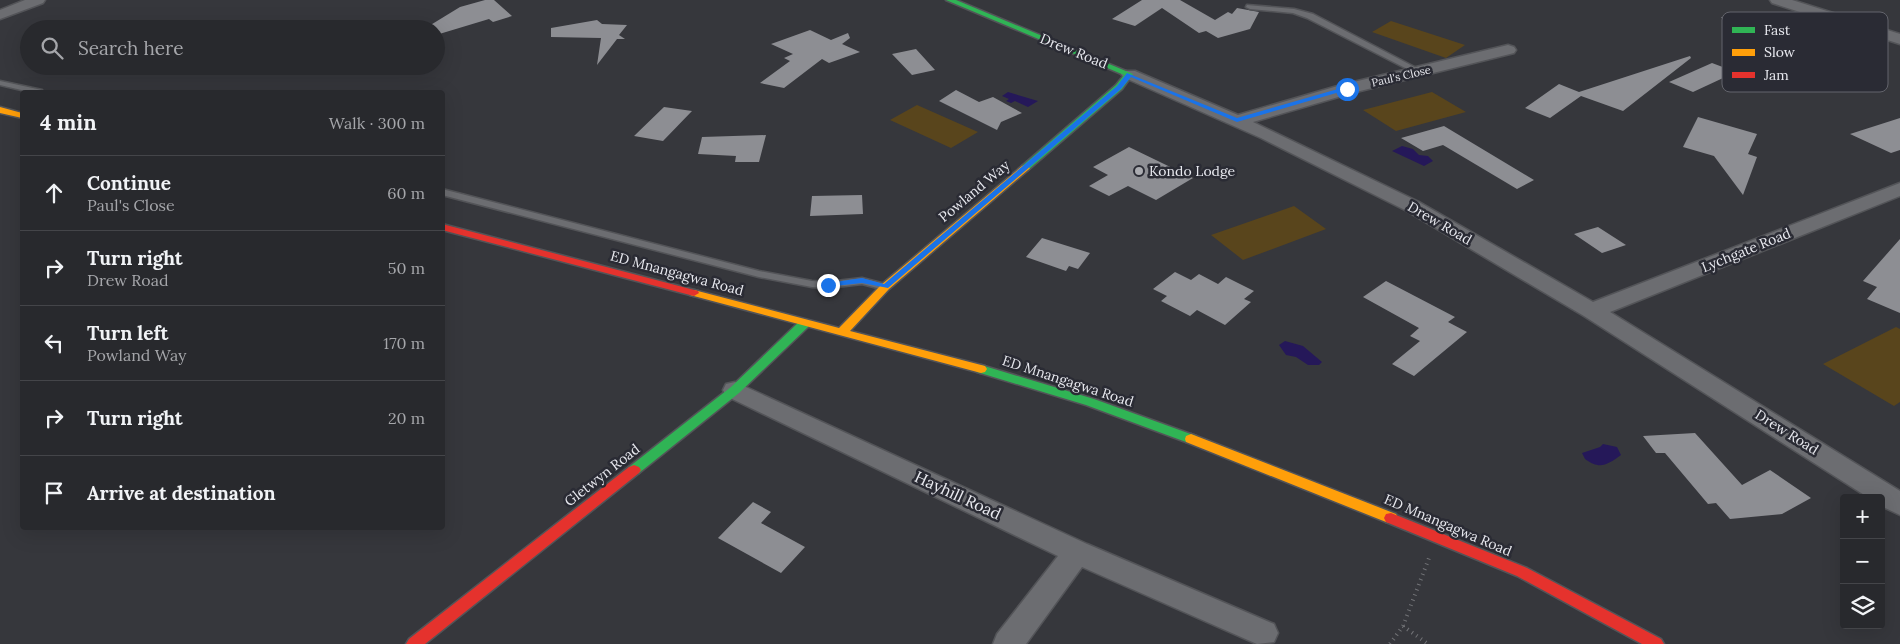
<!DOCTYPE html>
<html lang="en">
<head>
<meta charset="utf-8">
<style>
  body { margin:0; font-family:Lora,serif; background:#343539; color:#f1f3f6 }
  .controls { position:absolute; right:15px; bottom:15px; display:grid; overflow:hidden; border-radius:5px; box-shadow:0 5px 20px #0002 }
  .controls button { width:45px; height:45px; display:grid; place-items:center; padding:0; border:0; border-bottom:1px solid #444549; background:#28292d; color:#f1f3f6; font:25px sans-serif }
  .stop { position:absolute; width:15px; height:15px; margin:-11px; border:4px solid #1a73e8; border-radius:50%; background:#fff }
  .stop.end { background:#1a73e8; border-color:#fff; box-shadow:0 1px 5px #0008 }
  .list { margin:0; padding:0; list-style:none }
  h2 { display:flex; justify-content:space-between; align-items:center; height:65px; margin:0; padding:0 20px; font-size:21px }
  h2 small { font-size:16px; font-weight:400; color:#a5a6aa }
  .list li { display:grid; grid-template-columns:32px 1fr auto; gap:15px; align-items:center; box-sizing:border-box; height:75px; padding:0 20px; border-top:1px solid #444549 }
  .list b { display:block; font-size:19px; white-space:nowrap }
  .list p { margin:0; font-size:16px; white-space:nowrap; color:#a5a6aa }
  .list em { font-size:16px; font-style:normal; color:#a5a6aa }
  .icon { flex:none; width:28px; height:28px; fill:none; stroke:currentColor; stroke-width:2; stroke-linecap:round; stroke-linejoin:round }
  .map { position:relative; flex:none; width:1900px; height:644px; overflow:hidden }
  .search { position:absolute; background:#28292d; box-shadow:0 5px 20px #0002; left:20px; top:20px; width:425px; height:55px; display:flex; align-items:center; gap:12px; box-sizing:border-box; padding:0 18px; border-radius:28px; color:#a5a6aa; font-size:19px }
  .panel { position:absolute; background:#28292d; box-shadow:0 5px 20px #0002; left:20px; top:90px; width:425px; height:440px; border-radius:5px }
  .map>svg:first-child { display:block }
  .green { fill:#59451c }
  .water { fill:#251859 }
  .building { fill:#8d8e93 }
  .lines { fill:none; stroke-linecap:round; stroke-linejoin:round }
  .lane-casing { stroke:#535458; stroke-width:3 }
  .street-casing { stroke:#535458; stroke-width:3 }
  .fast-casing { stroke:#535458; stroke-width:3 }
  .slow-casing { stroke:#535458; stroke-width:3 }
  .jam-casing { stroke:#535458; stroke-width:3 }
  .path { stroke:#727377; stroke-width:4; stroke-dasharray:1 4.5; stroke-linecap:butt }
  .lane { fill:#6c6d71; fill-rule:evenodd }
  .street { fill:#6c6d71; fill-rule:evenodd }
  .fast { fill:#30b455; fill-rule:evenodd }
  .slow { fill:#ff9f0a; fill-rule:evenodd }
  .jam { fill:#e5322d; fill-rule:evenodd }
  .route { fill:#1a73e8 }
  .poi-dot { fill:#aaabb0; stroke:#2a2b34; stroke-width:2 }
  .labels { text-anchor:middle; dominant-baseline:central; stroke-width:5; stroke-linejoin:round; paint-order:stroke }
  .far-street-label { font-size:11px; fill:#e8e9ef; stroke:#2a2b34 }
  .street-label { font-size:14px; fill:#e8e9ef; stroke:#2a2b34 }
  .poi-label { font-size:14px; fill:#e8e9ef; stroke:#2a2b34; text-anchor:start }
  .near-street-label { font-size:16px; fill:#e8e9ef; stroke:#2a2b34 }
  .key { fill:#2a2b34; stroke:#63646c; stroke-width:1 }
  .key-label { font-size:14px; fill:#e8e9ef }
</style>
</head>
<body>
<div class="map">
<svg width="1900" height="644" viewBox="0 0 1900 644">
  <rect width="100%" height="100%" fill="#36373c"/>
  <path class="green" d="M 1391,21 L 1465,45 L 1446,58 L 1372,32 Z
    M 1432,92 L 1466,112 L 1396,131 L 1363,110 Z
    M 917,105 L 978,132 L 951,148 L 890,120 Z
    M 1294,206 L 1326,229 L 1243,260 L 1211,235 Z
    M 1896,327 L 1900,329 L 1900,402 L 1894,406 L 1823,364 Z"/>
  <path class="water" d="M 1008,92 L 1038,101 L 1028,107 L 1015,101 L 1011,103 L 1006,101 L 1009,99 L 1002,96 Z
    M 1402,146 L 1413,149 L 1419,155 L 1428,156 L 1433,161 L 1424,166 L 1392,151 Z
    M 1285,341 L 1303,346 L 1322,362 L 1319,365 L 1308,365 L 1296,357 L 1286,355 L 1279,345 Z
    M 1603,444 L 1617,447 L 1621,455 C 1607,465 1600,470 1585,459 L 1582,453 L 1600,447 Z"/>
  <path class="building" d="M 485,0 L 494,0 L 512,16 L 493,22 L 489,19 L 436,35 L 436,29 L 424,29 L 460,7 Z
    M 1142,0 L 1180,0 L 1215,20 L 1228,12 L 1232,14 L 1237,8 L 1259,12 L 1250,29 L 1218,38 L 1206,31 L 1199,33 L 1162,8 L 1135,26 L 1112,19 Z
    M 1721,17 L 1746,17 L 1764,39 L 1741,38 Z
    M 597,20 L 602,24 L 627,25 L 619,35 L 625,39 L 617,39 L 597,65 L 601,38 L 551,37 L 551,28 Z
    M 810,30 L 831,40 L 848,33 L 850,38 L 842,44 L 860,52 L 829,63 L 822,59 L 784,88 L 760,83 L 790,61 L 784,58 L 793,54 L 771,44 Z
    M 916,49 L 935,70 L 912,75 L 892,54 Z
    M 1690,56 L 1691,58 L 1623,111 L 1581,96 L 1550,118 L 1525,108 L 1559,84 L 1579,92 Z
    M 1712,63 L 1736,72 L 1693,92 L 1669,82 Z
    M 956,90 L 979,102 L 993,97 L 1022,113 L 1001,122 L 997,130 L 939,101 Z
    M 664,107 L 692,111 L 663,141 L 634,136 Z
    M 1698,117 L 1757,134 L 1748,154 L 1757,157 L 1743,195 L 1714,156 L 1683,147 Z
    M 1900,118 L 1900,150 L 1891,153 L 1850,134 Z
    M 1444,126 L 1534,180 L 1517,189 L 1443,145 L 1423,151 L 1401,138 Z
    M 766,135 L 759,162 L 735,162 L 736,156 L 698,154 L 702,137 Z
    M 1129,147 L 1193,178 L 1156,200 L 1128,186 L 1109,196 L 1089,186 L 1108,175 L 1093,167 Z
    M 862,195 L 863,214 L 810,216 L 812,196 Z
    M 1598,227 L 1626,245 L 1602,253 L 1574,234 Z
    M 1042,238 L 1090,253 L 1078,269 L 1069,266 L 1066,271 L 1026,257 Z
    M 1900,239 L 1900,313 L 1867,299 L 1877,287 L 1863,281 Z
    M 1175,272 L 1191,280 L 1199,274 L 1218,284 L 1226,277 L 1254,291 L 1244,299 L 1251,302 L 1225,325 L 1197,310 L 1190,316 L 1161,301 L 1167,296 L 1153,289 Z
    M 1386,281 L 1455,317 L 1448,322 L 1467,332 L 1414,376 L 1392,364 L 1420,341 L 1410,336 L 1419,328 L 1363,297 Z
    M 1695,433 L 1742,485 L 1770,470 L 1811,498 L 1782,514 L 1730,519 L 1716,503 L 1708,504 L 1665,453 L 1656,453 L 1643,436 Z
    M 753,502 L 771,512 L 761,523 L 805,547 L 781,573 L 718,538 Z"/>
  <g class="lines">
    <g class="lane-casing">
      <path id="lane" d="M 1247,5 L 1294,9 L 1313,14 L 1424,72 L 1417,74 L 1307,18 L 1293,13 L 1250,9 L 1246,7 Z
        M 0,81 L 42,90 L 43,92 L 30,92 L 0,85 Z
        M 442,189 L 759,271 L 812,281 L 828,282 L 862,278 L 889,285 L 890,287 L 885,290 L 862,284 L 828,288 L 812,287 L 759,277 L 442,195 Z"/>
    </g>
    <g class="street-casing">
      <path id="street" d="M 25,0 L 45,0 L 43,3 L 0,19 L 0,10 Z
        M 1770,0 L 1792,0 L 1900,34 L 1900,44 L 1772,3 Z
        M 1508,45 L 1514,47 L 1516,50 L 1514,53 L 1352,93 L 1253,122 L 1419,202 L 1593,302 L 1900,183 L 1900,196 L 1610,312 L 1900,491 L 1900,515 L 1881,506 L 1881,498 L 1869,498 L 1584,316 L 1405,210 L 1261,138 L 1123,77 L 1121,74 L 1123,71 L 1135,71 L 1238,115 L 1341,85 Z
        M 735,382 L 1087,544 L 1274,624 L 1278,633 L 1274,642 L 1257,644 L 1082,567 L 1026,644 L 993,644 L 997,634 L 1058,556 L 726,396 L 723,390 L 726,384 Z"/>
    </g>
    <g class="fast-casing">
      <path id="fast" d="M 946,0 L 956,0 L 1133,74 L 1122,89 L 1028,170 L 1022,170 L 1022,166 L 1116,85 L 1124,75 Z
        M 804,320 L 810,324 L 808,327 L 739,393 L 639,473 L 634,475 L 629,473 L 627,470 L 629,467 L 731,387 L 800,321 Z
        M 981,365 L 1094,399 L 1196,436 L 1197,439 L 1196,442 L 1186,442 L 1086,405 L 977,372 L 975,369 Z"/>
    </g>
    <g class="slow-casing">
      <path id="slow" d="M 0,107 L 22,113 L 22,118 L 0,113 Z
        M 1025,165 L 1030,168 L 1028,170 L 889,289 L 850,331 L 985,366 L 987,369 L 985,372 L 981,373 L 690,295 L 689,293 L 694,290 L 839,328 L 881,285 L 1022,166 Z
        M 1191,434 L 1396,514 L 1398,518 L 1396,522 L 1391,523 L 1386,522 L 1186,442 L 1185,439 L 1186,436 Z"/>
    </g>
    <g class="jam-casing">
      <path id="jam" d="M 442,224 L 698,291 L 699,293 L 694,296 L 442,230 Z
        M 634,465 L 639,467 L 641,470 L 639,473 L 425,644 L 406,644 L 409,639 L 629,467 Z
        M 1391,513 L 1527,568 L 1661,639 L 1664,644 L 1642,644 L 1517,576 L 1386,522 L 1384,518 L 1386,514 Z"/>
    </g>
    <path class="path" d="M 1403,626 L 1428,644
      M 1390,644 L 1403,626 L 1429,558"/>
    <use href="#lane" class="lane"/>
    <use href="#street" class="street"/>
    <use href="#fast" class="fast"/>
    <use href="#slow" class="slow"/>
    <use href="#jam" class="jam"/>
  </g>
  <path class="route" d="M 1127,73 L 1237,118 L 1345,87 L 1350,89 L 1237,122 L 1131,77 L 1121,89 L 888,288 L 862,283 L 826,287 L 824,285 L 828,283 L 862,278 L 884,284 L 1117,86 Z"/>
  <circle class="poi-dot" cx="1139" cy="171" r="5"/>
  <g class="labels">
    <g class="far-street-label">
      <text transform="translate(1401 76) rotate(-13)">Paul's Close</text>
    </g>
    <g class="street-label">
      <text transform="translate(1074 51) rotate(22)">Drew Road</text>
      <text transform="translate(974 191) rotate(-40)">Powland Way</text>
      <text transform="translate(1440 223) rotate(30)">Drew Road</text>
      <text transform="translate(1746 250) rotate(-22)">Lychgate Road</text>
      <text transform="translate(677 273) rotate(15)">ED Mnangagwa Road</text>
      <text transform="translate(1068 381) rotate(18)">ED Mnangagwa Road</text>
      <text transform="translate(1787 432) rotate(32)">Drew Road</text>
      <text transform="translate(602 475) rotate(-38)">Gletwyn Road</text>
      <text transform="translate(1448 525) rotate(23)">ED Mnangagwa Road</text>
    </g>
    <g class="poi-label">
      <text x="1149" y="171">Kondo Lodge</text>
    </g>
    <g class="near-street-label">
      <text transform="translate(958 495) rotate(25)">Hayhill Road</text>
    </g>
  </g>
  <rect x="1722" y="12" width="166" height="80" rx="8" class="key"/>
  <rect x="1732" y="27" width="23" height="6" fill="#30b455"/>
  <rect x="1732" y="49" width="23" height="7" fill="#ff9f0a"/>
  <rect x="1732" y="72" width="23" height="6" fill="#e5322d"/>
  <g class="key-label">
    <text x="1764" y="35">Fast</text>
    <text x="1764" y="57">Slow</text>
    <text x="1764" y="80">Jam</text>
  </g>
</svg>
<div class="controls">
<button>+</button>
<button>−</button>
<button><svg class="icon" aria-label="layers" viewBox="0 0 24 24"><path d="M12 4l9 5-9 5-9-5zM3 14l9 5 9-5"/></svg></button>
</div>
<div class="stop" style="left:1347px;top:89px"></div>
<div class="stop end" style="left:828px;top:285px"></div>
<div class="search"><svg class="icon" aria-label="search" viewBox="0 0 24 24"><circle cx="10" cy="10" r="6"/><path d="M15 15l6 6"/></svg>Search here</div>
<section class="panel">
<h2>4 min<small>Walk · 300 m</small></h2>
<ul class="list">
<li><svg class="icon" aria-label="ahead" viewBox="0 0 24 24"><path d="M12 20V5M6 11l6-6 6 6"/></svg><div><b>Continue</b><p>Paul's Close</p></div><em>60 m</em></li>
<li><svg class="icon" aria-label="right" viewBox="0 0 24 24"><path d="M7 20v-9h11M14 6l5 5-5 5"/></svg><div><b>Turn right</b><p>Drew Road</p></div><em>50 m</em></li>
<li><svg class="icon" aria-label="left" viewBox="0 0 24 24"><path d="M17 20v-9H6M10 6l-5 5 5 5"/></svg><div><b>Turn left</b><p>Powland Way</p></div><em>170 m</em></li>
<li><svg class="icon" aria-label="right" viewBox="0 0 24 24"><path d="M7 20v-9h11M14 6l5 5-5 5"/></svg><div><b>Turn right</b></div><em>20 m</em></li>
<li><svg class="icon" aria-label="arrive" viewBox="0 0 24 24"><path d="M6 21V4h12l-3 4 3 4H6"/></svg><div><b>Arrive at destination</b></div></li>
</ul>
</section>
</div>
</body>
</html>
